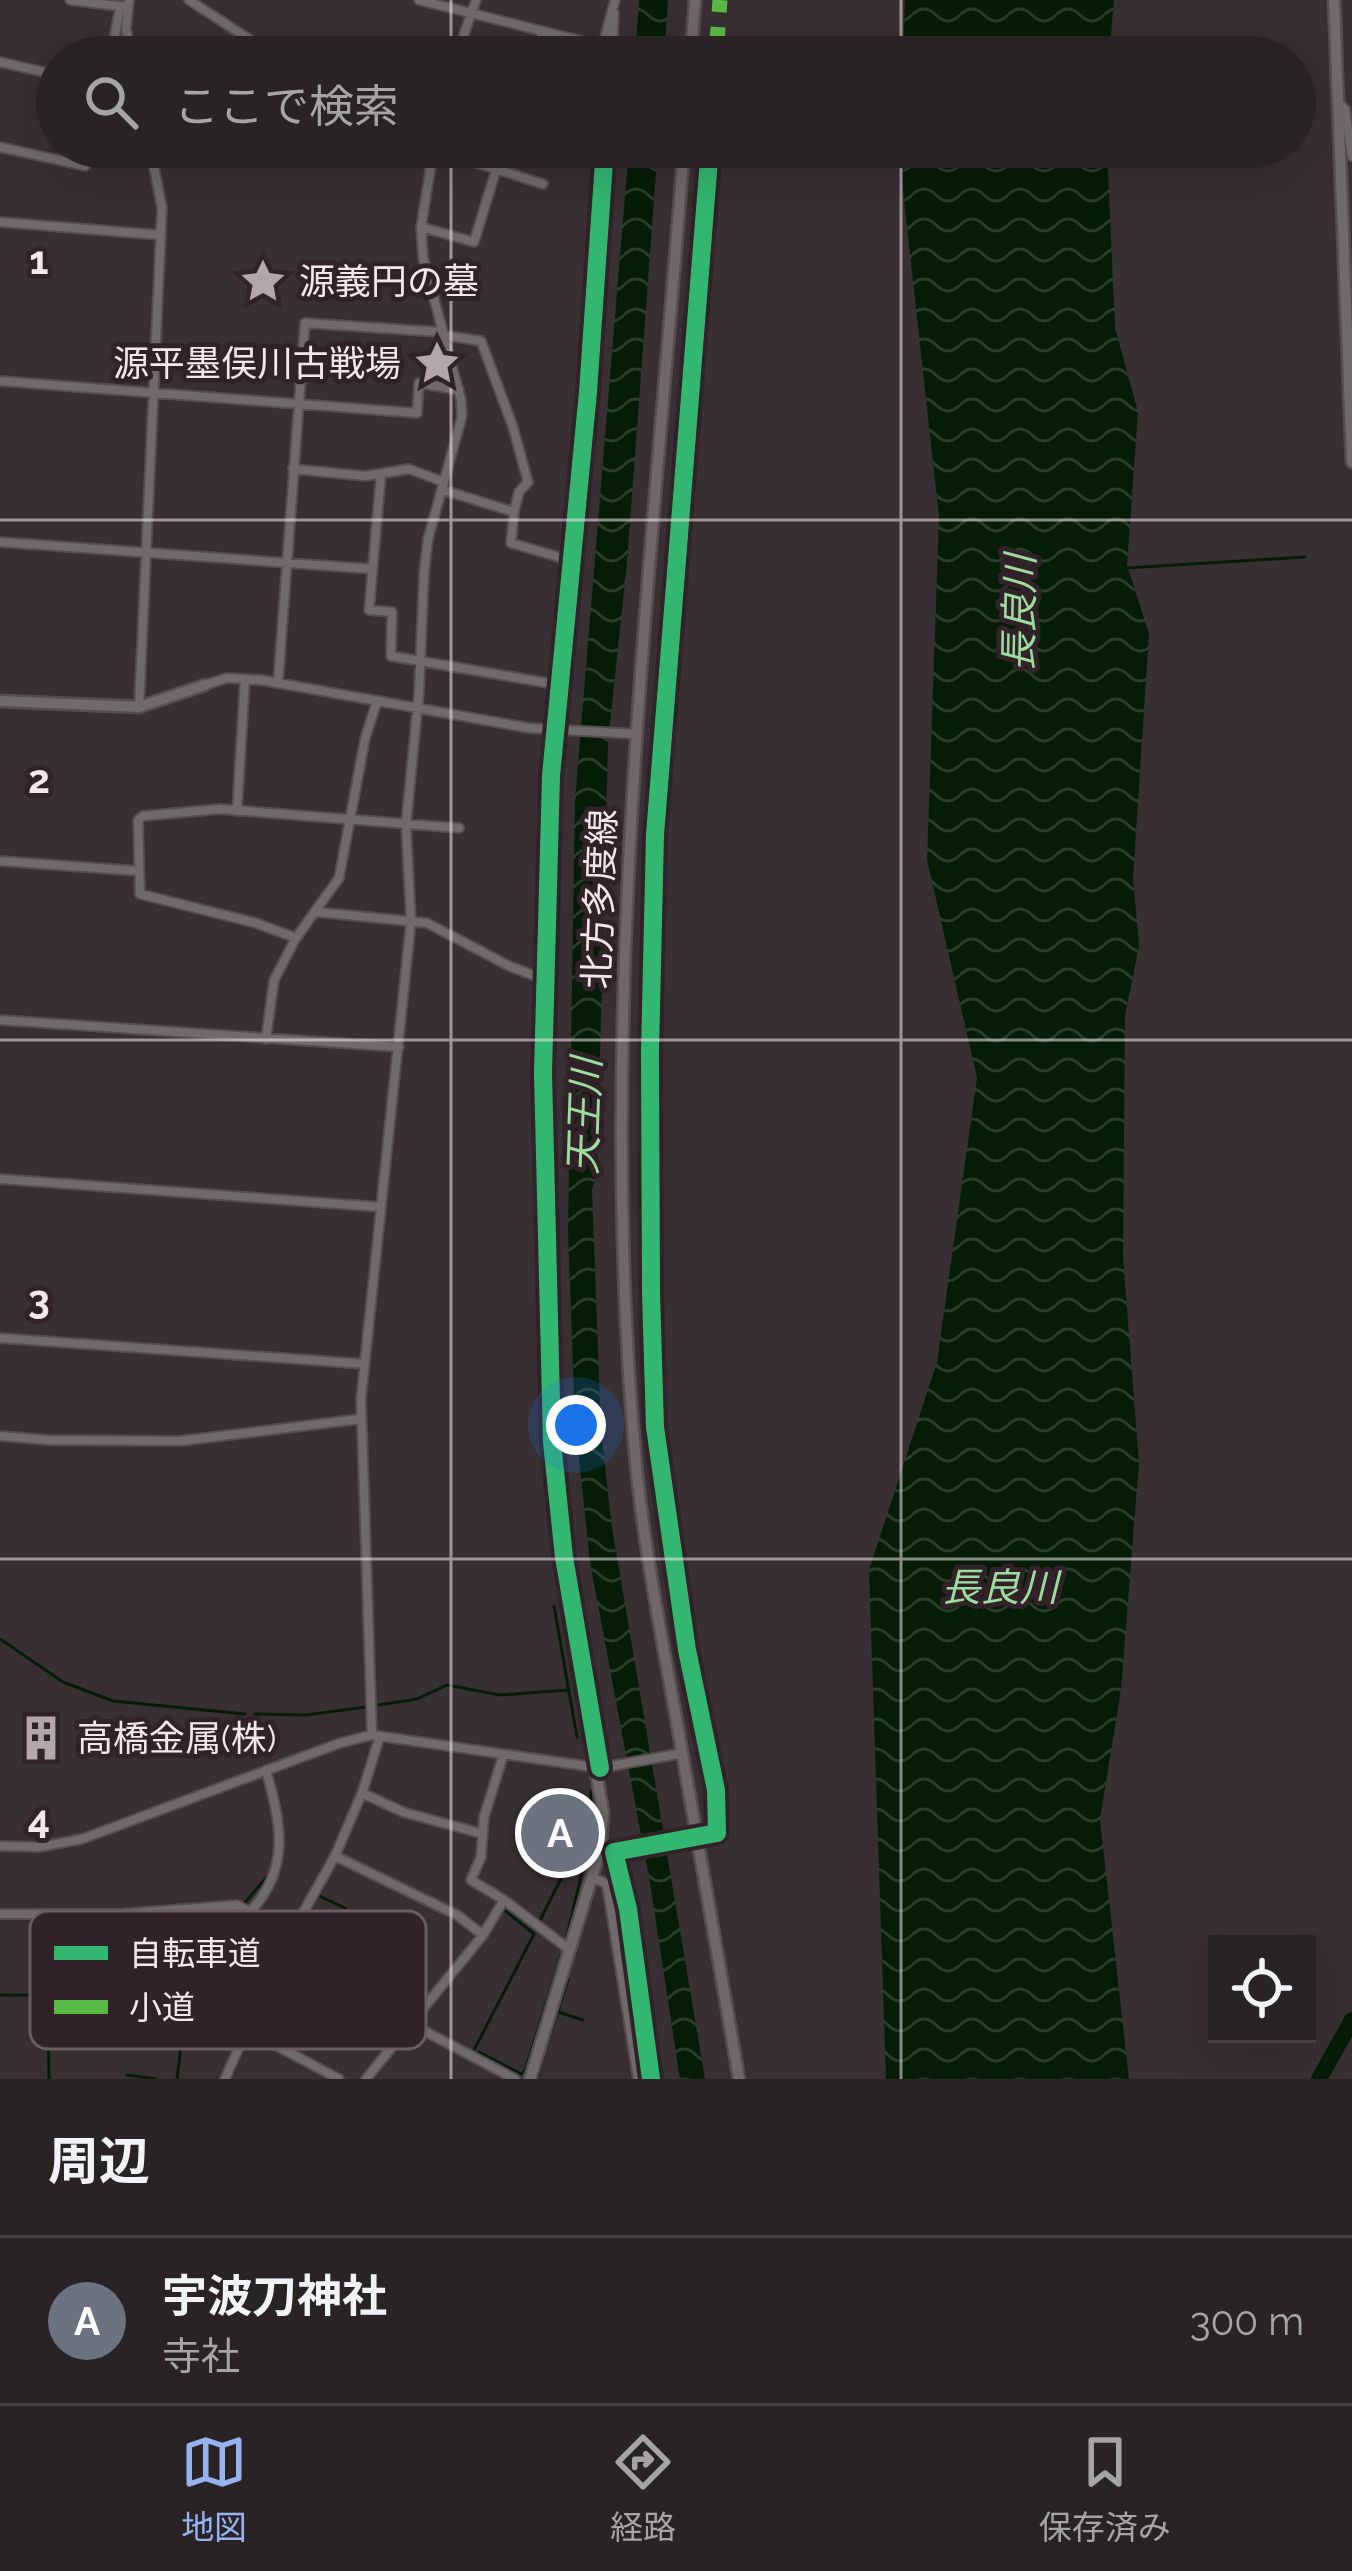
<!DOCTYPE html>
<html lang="ja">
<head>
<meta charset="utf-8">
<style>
  body { margin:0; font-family:Raleway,"Noto Sans JP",sans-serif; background:#322b2e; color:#f1f3f6 }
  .controls { position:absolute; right:36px; bottom:36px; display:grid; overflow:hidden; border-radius:0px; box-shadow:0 12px 48px #0002 }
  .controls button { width:108px; height:108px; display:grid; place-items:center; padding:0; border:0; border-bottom:3px solid #464043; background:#2a2326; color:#f1f3f6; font:60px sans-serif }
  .you { position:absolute; left:576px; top:1425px; width:42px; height:42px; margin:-30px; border:9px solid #fff; border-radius:50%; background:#1a73e8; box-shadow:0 0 0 18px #1a73e833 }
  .badge { display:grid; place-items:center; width:78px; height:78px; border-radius:50%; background:#95b2f1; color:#fff; font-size:39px; font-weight:700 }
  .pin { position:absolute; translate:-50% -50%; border:6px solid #fff; box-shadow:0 3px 12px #0006 }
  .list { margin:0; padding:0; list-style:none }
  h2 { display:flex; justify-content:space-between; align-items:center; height:156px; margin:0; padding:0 48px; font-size:51px }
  h2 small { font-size:39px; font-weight:400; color:#a5a4a7 }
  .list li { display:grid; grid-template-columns:78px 1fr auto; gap:36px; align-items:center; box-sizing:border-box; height:168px; padding:0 48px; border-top:3px solid #464043 }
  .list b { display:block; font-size:45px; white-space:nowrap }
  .list p { margin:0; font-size:39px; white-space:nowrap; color:#a5a4a7 }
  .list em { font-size:39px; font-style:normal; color:#a5a4a7 }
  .icon { flex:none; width:66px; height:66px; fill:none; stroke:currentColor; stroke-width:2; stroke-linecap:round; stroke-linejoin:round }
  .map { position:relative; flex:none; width:1352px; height:2079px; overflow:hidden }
  .search { position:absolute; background:#2a2326; box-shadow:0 12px 48px #0002; left:36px; right:36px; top:36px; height:132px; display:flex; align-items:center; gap:30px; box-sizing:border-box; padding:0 42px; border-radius:66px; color:#a5a4a7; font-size:45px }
  .sheet { height:324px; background:#2a2326 }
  nav { display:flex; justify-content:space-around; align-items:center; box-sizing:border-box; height:168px; border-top:3px solid #464043; background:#2a2326; font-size:33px; color:#a5a4a7 }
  nav a { display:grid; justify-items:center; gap:6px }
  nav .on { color:#95b2f1 }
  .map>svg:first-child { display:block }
  .water { fill:url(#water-waves) }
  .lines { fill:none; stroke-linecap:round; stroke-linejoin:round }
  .stream { stroke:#051d07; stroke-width:3 }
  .river { stroke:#051d07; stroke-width:16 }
  .street-casing { stroke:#554d51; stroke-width:12 }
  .secondary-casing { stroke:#554d51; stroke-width:15 }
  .primary-casing { stroke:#554d51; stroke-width:15 }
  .street { stroke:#706a6c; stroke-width:8 }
  .secondary { stroke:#706a6c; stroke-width:10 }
  .primary { stroke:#71666a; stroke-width:10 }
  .quiet { stroke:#58b947; stroke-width:15; stroke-dasharray:30 15; stroke-linecap:butt }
  .cycleway-casing { stroke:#312128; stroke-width:26 }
  .cycleway { stroke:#33b770; stroke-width:18 }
  .grid { fill:none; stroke:#f3e7ec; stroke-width:3; stroke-opacity:0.55 }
  .labels { text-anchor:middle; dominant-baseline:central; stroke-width:10; stroke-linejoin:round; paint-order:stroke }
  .poi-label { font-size:36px; fill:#f3e7ec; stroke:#312128; text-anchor:start }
  .street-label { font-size:36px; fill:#f3e7ec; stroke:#312128 }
  .water-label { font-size:39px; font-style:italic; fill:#9cdc9f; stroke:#312128 }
  .key { fill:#312128; stroke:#6b5c63; stroke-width:3 }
  .key-label { font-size:33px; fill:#f3e7ec }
  .grid-label { font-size:39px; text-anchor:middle; font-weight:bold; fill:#f3e7ec; stroke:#312128; stroke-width:10; stroke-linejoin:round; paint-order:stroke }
</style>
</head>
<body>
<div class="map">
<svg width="1352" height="2079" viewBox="0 0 1352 2079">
  <defs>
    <pattern id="water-waves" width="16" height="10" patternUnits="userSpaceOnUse" patternTransform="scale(3)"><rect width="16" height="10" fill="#051d07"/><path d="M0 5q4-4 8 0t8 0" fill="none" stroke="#2a3e2b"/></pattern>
  </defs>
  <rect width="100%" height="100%" fill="#382f33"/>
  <path class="water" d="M 639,0 L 668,0 L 664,57 L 635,57 Z
    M 905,0 L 1114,0 L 1109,57 L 903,57 Z
    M 629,147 L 658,147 L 627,562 L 608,744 L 597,1174 L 592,1190 L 601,1429 L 611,1521 L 705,2079 L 680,2079 L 650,1883 L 590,1562 L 575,1422 L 568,1230 L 575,800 Z
    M 902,147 L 1107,147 L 1115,327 L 1138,412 L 1127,565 L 1149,634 L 1133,878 L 1139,946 L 1125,1016 L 1123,1257 L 1139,1463 L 1121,1690 L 1100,1819 L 1129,2079 L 886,2079 L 869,1570 L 937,1362 L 977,1078 L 927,860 L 939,517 L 903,191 Z"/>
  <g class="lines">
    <path class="stream" d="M 1127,568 L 1305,557
      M 554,1606 L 577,1737
      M 0,1639 L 63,1682 L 113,1701 L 245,1714
      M 379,1705 L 417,1699 L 447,1685 L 500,1695 L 568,1690
      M 255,1714 L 306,1715 L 366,1707
      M 243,1905 L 271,1872
      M 253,1922 L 276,1951
      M 539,1922 L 575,1851
      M 567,1935 L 590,1839 L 591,1791
      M 289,1948 L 317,1895 L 345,1908
      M 170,1992 L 188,2004 L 250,2011
      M 0,1995 L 120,1996
      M 123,1996 C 176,1996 205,1947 238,1911
      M 48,2002 L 49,2079
      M 558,2012 L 583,2020
      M 252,2029 L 284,1959 L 297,1967
      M 183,2040 L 188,2006
      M 474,2050 L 534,1934 L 503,1909
      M 545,2051 L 568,1979
      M 479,2052 L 521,2074 L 525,2071 L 561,1956
      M 127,2075 L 156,2079
      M 177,2079 L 181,2046
      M 230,2079 L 249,2036
      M 537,2079 L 543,2058"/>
    <path class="river" d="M 1319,2079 L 1352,2020"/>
    <g class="street-casing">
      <path id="street" d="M 70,0 L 126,7
        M 129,0 L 126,28 L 132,57
        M 189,0 L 261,47 L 256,57
        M 419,0 L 598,45 L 604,41 L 615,0
        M 111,57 L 120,7
        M 456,57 L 476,0
        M 536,57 L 542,33
        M 612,57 L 614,13
        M 0,62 L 57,75
        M 1339,104 L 1345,109 L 1352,156
        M 0,147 L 85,166 L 89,147
        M 427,147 L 543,184
        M 0,222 L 160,235
        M 421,227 L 474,242 L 503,147
        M 442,335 L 481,341 L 513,427 L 528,482 L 519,492 L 514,512
        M 0,381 L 417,413 L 419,383 L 459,390
        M 293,469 L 365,476 L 409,469 L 444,482
        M 381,475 L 369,610 L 392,612 L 391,656 L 559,685
        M 443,490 L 514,512 L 511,543 L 562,558 L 570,581
        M 0,542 L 372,569
        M 278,683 L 305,323 L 440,332
        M 205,685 L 227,678 L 261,680 L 529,728 L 636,734
        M 139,707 L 162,208 L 150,147
        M 237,811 L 245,679
        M 0,861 L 139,871
        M 317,912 L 427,923 L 509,966 L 546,980
        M 296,938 L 256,923 L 140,894 L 138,820 L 143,816 L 220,809 L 459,828
        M 0,1020 L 399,1047
        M 266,1039 L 274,980 L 296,938 L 339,878 L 365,739 L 377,701
        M 0,1179 L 381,1207
        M 0,1338 L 365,1364
        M 0,1436 L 48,1440 L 180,1441 L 360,1419
        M 372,1735 L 361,1399 L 411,921 L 406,825 L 419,692 L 424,574 L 428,539 L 462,416 L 461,400 L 423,257 L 421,227 L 434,147
        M 503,1756 L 484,1817 L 481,1857 L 471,1880 L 504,1900
        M 600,1768 L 564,1557 L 552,1442 L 543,1073 L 551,776 L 588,392 L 605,147
        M 362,1793 L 403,1812 L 483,1834
        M 0,1846 L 39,1847 L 82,1839 L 340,1743 L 372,1735 L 600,1768 L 683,1753
        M 335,1856 L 457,1915 L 483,1935
        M 592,1878 L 606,1883 L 608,1891 L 638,2079
        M 250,1912 C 291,1868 281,1824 266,1770
        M 0,1914 L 120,1914 L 237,1905 L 250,1912 L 298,1964 L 515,2079
        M 247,2030 L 339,2079
        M 225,2079 L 282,1950 L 335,1856 L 362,1793 L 380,1736
        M 366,2079 L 483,1935 L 504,1900 L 570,1950"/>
    </g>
    <g class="secondary-casing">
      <path id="secondary" d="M 1334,0 L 1352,462
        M 0,701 L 139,707 L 205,685
        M 530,2079 L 601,1847 L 603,1812 L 595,1767"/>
    </g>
    <g class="primary-casing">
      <path id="primary" d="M 691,57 L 695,0
        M 684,147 C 651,580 596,1018 635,1453 C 644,1554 665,1652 682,1752 C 702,1861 720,1970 739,2079"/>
    </g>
    <use href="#street" class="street"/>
    <use href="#secondary" class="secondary"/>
    <use href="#primary" class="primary"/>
    <path class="quiet" d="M 716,57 L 720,0"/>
    <g class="cycleway-casing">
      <path id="cycleway" d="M 600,1768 L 564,1557 L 552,1442 L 543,1073 L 551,776 L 588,392 L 605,147
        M 651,2079 L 628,1909 L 614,1852 L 717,1833 L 716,1790 L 687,1650 L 655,1427 L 651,1293 L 650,1052 L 655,835 L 710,147"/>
    </g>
    <use href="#cycleway" class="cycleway"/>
  </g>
  <path class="grid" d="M 451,0 L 451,57M 901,0 L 901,57M 451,147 L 451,2079M 901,147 L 901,2079M 0,520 L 1352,520M 0,1040 L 1352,1040M 0,1559 L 1352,1559"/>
  <defs>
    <g id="sight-bare" transform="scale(3.6)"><path d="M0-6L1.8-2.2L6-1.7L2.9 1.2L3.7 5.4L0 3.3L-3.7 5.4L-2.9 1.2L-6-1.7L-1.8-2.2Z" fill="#b2a7ab" stroke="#312128" stroke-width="2.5" paint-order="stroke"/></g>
    <g id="building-bare" transform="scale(3.6)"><path d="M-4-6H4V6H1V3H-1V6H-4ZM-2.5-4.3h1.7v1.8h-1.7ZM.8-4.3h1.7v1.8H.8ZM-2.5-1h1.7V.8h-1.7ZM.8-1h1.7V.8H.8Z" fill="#b2a7ab" stroke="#312128" stroke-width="2.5" paint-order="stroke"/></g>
  </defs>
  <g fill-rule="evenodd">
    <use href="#sight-bare" x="263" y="281"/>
    <use href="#sight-bare" x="437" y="363"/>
    <use href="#building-bare" x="41" y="1738"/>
  </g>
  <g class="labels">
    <g class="poi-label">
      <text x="299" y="281">源義円の墓</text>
      <text x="401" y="363" text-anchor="end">源平墨俣川古戦場</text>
      <text x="77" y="1738">高橋金属(株)</text>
    </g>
    <g class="street-label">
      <text transform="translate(599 899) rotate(-88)">北方多度線</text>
    </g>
    <g class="water-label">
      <text transform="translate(1019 613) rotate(-89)">長良川</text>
      <text transform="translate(584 1116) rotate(-88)">天王川</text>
      <text x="1000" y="1587">長良川</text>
    </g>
  </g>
  <rect x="30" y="1911" width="396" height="138" rx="18" class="key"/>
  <rect x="54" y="1946" width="54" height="14" fill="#33b770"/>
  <rect x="54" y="2000" width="54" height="14" fill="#58b947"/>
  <g class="key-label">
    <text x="129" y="1965">自転車道</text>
    <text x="129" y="2019">小道</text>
  </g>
  <g class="grid-label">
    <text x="39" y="274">1</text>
    <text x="39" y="793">2</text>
    <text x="39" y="1313">3</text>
    <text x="39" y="1833">4</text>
  </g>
</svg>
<div class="controls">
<button><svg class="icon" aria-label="locate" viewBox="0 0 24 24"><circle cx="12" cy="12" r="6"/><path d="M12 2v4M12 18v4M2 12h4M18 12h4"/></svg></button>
</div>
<div class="you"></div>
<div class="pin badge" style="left:560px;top:1833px;background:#6b7280">A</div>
<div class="search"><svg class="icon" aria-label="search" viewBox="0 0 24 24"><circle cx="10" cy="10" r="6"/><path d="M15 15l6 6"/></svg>ここで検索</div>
</div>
<section class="sheet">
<h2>周辺<small></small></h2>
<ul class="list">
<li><span class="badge" style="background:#6b7280">A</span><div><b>宇波刀神社</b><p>寺社</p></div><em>300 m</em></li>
</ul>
</section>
<nav>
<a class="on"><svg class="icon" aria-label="map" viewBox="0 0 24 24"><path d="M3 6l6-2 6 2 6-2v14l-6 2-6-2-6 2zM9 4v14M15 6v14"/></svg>地図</a>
<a><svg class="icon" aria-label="directions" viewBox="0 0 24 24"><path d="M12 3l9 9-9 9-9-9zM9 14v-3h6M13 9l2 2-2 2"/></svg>経路</a>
<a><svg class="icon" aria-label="saved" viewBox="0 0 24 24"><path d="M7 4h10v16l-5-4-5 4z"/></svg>保存済み</a>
</nav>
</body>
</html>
